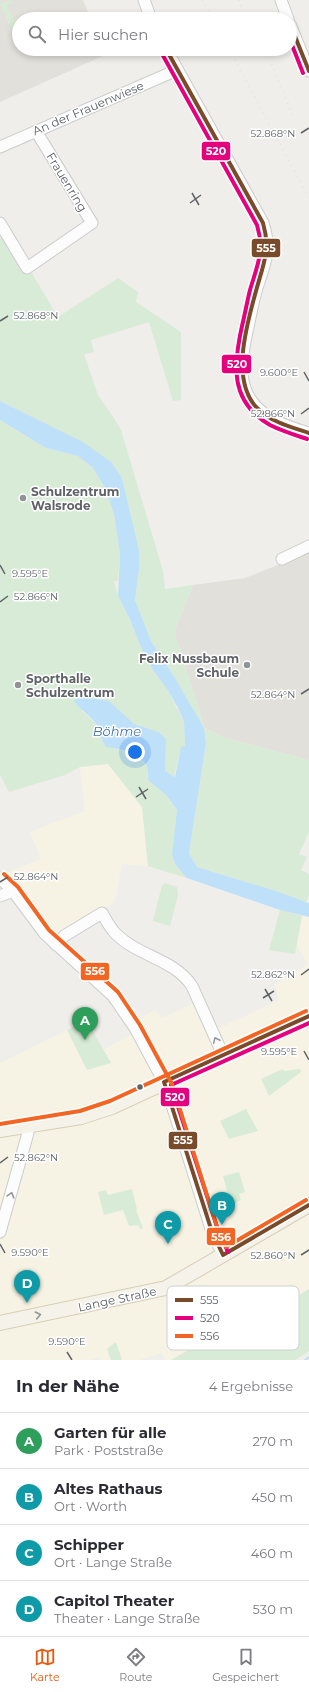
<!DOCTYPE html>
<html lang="de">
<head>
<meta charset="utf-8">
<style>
  body { margin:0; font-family:Montserrat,sans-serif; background:#f2f2f3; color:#2b2b33 }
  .you { position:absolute; left:135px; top:752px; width:14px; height:14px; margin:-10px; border:3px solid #fff; border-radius:50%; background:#1a73e8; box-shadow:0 0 0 6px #1a73e833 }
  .badge { display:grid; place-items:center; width:26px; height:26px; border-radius:50%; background:#ea580c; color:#fff; font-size:13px; font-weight:700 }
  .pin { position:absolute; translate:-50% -33px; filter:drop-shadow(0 1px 2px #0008) }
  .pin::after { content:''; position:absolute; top:21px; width:14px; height:12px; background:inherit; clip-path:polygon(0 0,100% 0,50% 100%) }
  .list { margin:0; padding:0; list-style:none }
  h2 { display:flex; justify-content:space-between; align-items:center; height:52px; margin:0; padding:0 16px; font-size:17px }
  h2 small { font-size:13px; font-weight:400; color:#7c7c81 }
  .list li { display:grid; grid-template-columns:26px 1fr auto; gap:12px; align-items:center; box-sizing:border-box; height:56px; padding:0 16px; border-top:1px solid #e1e1e2 }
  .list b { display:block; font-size:15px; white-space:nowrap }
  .list p { margin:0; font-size:13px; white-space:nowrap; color:#7c7c81 }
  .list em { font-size:13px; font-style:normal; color:#7c7c81 }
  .icon { flex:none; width:22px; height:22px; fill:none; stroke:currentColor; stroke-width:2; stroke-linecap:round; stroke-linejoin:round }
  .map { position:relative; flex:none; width:309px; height:1360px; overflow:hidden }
  .search { position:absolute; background:#fff; box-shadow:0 2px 6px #0003; left:12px; right:12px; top:12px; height:44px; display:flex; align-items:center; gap:10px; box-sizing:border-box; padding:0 14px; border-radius:22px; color:#7c7c81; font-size:15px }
  .sheet { height:276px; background:#fff }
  nav { display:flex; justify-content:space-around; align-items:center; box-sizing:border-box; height:56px; border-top:1px solid #e1e1e2; background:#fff; font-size:11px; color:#7c7c81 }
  nav a { display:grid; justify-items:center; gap:2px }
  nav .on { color:#ea580c }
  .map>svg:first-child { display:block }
  .commercial { fill:#f7f3e4 }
  .education { fill:#e2e0da }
  .green { fill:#d8ebd6 }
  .water { fill:#bfe0f9 }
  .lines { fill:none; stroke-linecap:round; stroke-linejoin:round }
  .stream { stroke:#bfe0f9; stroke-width:2 }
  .minor-casing { stroke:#cbcccc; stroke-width:13 }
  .major-casing { stroke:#d7ceb8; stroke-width:16 }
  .minor { stroke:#fdfcfc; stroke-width:11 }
  .major { stroke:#f4f2e9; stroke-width:14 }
  .rail { stroke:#e4e4e4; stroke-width:2; stroke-dasharray:1 5; stroke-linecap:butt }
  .bus-1-casing { stroke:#fff; stroke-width:7 }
  .bus-2-casing { stroke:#fff; stroke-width:7 }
  .bus-3-casing { stroke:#fff; stroke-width:7 }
  .bus-1 { stroke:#7a4b2a; stroke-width:4 }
  .bus-2 { stroke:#e5007d; stroke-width:4 }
  .bus-3 { stroke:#f26522; stroke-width:4 }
  .oneway { stroke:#96999c }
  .oneway2 { stroke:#939595 }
  .ticks { fill:none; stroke:#5f6368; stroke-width:1.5 }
  .poi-dot { fill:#919496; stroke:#fff; stroke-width:1.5 }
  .bus-dot { fill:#5f6368; stroke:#fff; stroke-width:1.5 }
  .labels { text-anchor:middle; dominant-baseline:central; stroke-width:3; stroke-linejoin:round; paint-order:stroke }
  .street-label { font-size:12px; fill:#5f6368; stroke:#fff }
  .poi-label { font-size:12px; font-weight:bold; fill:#5f6368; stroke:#fff; text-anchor:start }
  .water-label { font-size:13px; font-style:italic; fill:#4174aa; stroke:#fff }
  .key { fill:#fff; stroke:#cfd0d2; stroke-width:1 }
  .key-label { font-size:11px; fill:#5f6368 }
  .ticks-label { font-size:10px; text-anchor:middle; fill:#5f6368; stroke:#fff; stroke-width:3; stroke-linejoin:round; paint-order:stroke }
  .line-badge { stroke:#fff; stroke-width:1.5 }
  .badge-label { font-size:11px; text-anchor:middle; font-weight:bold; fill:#fff }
</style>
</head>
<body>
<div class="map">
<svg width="309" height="1360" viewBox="0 0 309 1360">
  <rect width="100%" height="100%" fill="#efeeea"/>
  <path class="commercial" d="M 108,764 L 142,807 L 148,866 L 122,864 L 115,902 L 56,937 L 3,874 L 41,859 L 30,832 L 85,811 L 80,767 Z
    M 302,916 L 309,917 L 309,1289 L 235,1334 L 213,1294 L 202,1316 L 206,1340 L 171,1360 L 165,1360 L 162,1353 L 139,1360 L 122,1360 L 116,1342 L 107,1349 L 111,1360 L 100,1360 L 99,1357 L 90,1360 L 0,1360 L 0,1063 L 67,1030 L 87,1070 L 111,1062 L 103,1050 L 134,1033 L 129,1025 L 155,1010 L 162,1018 L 196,1002 L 209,1033 L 279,1000 L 275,984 L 308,964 L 297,946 Z"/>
  <path class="education" d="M 0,0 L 83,0 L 91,19 L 19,19 L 19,49 L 103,49 L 105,55 L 0,102 Z
    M 309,551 L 309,760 L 225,738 L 204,728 L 202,719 L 174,632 L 193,585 L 245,578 L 293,559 Z"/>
  <path class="green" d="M 11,0 L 12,3 L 7,5 L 14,20 L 18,18 L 16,32 L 13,32 L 0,4 Z
    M 6,230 L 58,317 L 118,278 L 138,292 L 136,302 L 181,332 L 181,400 L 173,401 L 149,322 L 91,340 L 94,352 L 84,354 L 98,395 L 114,418 L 121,430 L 163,571 L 165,589 L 193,585 L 174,632 L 202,719 L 204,728 L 225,738 L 309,760 L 309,832 L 299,854 L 307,857 L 301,870 L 309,874 L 309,895 L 306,902 L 276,891 L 197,867 L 189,853 L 206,743 L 204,728 L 178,683 L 151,641 L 135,600 L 139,569 L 139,550 L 122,478 L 32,417 L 0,401 L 0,239 Z
    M 0,420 L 46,448 L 78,456 L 93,468 L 105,488 L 114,514 L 120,554 L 118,581 L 114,581 L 118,596 L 153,670 L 167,689 L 184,722 L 185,746 L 181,748 L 174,777 L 165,771 L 166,739 L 159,732 L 134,724 L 123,715 L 81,710 L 95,723 L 101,734 L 113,748 L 137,756 L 147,767 L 148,780 L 166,795 L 177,811 L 172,854 L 175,864 L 187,878 L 148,866 L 142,807 L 108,764 L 80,767 L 65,775 L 9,792 L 0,775 Z
    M 165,883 L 177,887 L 178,895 L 170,926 L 153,921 L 162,885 Z
    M 280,910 L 302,916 L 295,954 L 269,950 Z
    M 87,1021 L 111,1063 L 87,1070 L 67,1030 Z
    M 283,1069 L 284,1071 L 300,1069 L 301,1072 L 269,1096 L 261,1079 Z
    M 246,1109 L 258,1131 L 229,1139 L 220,1121 Z
    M 239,1172 L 245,1192 L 239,1194 L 241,1200 L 231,1205 L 223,1176 Z
    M 132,1189 L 137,1209 L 136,1210 L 143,1228 L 140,1229 L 138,1225 L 129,1226 L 123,1210 L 104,1215 L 98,1192 L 106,1190 L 108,1195 Z
    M 309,1289 L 309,1351 L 295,1360 L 171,1360 L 206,1340 L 200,1329 C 205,1318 201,1313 195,1304 L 213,1294 L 235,1334 Z
    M 116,1342 L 122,1360 L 111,1360 L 107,1349 Z"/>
  <path class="water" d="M 0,401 L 83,442 L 111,462 L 122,478 L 139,550 L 139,569 L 135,600 L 151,641 L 178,683 L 204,728 L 206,743 L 189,853 L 197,867 L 276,891 L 309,903 L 309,917 L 280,910 L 187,878 L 175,864 L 172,854 L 177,810 L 166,795 L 148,780 C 148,776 148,771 147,767 C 142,754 119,748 106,747 C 101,740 101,731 96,724 C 90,715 80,710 74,701 L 77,696 L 109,701 L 134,724 L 159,732 L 166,739 L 165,771 L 175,777 L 181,747 L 185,746 L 184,722 L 178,708 L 167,689 L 153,670 L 141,647 L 130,620 L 118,596 L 120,554 L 114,514 L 105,488 L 93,468 L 78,456 L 46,448 L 0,420 Z"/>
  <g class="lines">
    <path class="stream" d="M 305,1360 L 309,1357"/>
    <g class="minor-casing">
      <path id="minor" d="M 144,0 L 151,19
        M 281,0 L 288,19
        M 290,24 L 309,71
        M 166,49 L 263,223 C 272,250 265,263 257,288 C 253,301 251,314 248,327 C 240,362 234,395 269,417 C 281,425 296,429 309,433
        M 0,147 L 177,70
        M 0,223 L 27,268 L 92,223 L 36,131
        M 282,559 L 309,546
        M 0,878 L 13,891 L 45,934 L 113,996 L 135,1028 L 166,1086 L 212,1232 L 223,1255
        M 0,896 L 13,891
        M 56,945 L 64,936 L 102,913 C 106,920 110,928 116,934 C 138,956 174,959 192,986 L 223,1055
        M 0,1232 L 28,1133 L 27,1126"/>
    </g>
    <g class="major-casing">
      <path id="major" d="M 0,1130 L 81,1117 L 112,1107 L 309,1016
        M 0,1323 L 166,1288 L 309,1205"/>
    </g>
    <use href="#minor" class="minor"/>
    <use href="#major" class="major"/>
    <path class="rail" d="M 202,0 L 213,19
      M 239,0 L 243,11
      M 229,49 L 309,198
      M 267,53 L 293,116"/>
    <g class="bus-1-casing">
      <path id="bus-1" d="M 290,24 L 309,71
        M 166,49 L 263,223 C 271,250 263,265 256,291 C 247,324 230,380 257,408 C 271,422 291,427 309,433
        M 309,1016 L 164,1082 L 212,1232 L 223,1255 L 309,1205"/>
    </g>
    <g class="bus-2-casing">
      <path id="bus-2" d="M 290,40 L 303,73
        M 161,52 L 257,225 C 265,251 257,266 250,290 C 247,302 245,314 242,326 C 233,366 230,402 270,425 C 282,431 295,435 307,439
        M 228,1252 L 218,1230 L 171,1085 L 309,1023"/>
    </g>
    <g class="bus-3-casing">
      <path id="bus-3" d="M 4,874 L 18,887 L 49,930 L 118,992 L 140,1025 L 172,1084 L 218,1230 L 226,1247 L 306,1200
        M 0,1124 L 80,1111 L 110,1101 L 306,1011"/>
    </g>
    <use href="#bus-1" class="bus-1"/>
    <use href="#bus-2" class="bus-2"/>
    <use href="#bus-3" class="bus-3"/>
  </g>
  <defs><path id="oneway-chevron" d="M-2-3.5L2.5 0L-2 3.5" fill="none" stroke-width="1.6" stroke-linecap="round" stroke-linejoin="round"/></defs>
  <g class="oneway">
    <use href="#oneway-chevron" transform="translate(216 1040) rotate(-115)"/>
    <use href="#oneway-chevron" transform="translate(11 1195) rotate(-74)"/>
  </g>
  <use class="oneway2" href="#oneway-chevron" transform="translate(38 1315) rotate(-12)"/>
  <path class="ticks" d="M 301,133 L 309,128M 192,193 L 199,205M 190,203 L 201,195M 0,321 L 8,316M 304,372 L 309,381M 301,414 L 309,408M 0,565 L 5,574M 0,602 L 8,596M 301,694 L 309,689M 139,787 L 146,799M 136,797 L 148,789M 0,882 L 8,877M 301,975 L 309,969M 265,989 L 272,1001M 263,998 L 274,991M 304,1051 L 309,1060M 0,1163 L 8,1157M 0,1244 L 5,1253M 301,1255 L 309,1250M 67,1352 L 72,1360"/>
  <g class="poi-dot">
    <circle cx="23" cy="498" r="4"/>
    <circle cx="247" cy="665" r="4"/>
    <circle cx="18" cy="685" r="4"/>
  </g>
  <circle class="bus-dot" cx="140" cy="1087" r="3.5"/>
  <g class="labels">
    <g class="street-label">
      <text transform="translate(88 108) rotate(-23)">An der Frauenwiese</text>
      <text transform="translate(67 182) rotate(59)">Frauenring</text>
      <text transform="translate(117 1299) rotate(-12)">Lange Straße</text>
    </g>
    <g class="poi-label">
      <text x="31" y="491">Schulzentrum<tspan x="31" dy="14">Walsrode</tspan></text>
      <text x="239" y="658" text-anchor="end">Felix Nussbaum<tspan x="239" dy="14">Schule</tspan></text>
      <text x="26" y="678">Sporthalle<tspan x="26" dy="14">Schulzentrum</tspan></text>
    </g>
    <g class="water-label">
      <text x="117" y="731">Böhme</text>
    </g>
  </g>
  <rect x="167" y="1286" width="132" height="64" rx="6" class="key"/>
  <rect x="175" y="1298" width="18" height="4" fill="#7a4b2a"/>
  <rect x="175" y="1316" width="18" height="4" fill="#e5007d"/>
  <rect x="175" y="1334" width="18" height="4" fill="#f26522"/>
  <g class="key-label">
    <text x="200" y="1304">555</text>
    <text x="200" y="1322">520</text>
    <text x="200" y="1340">556</text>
  </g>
  <g class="ticks-label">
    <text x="273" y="137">52.868°N</text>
    <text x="36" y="319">52.868°N</text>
    <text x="279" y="376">9.600°E</text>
    <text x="273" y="417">52.866°N</text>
    <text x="30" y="577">9.595°E</text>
    <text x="36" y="600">52.866°N</text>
    <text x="273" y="698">52.864°N</text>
    <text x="36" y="880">52.864°N</text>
    <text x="273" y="978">52.862°N</text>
    <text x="279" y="1055">9.595°E</text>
    <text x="36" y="1161">52.862°N</text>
    <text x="30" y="1256">9.590°E</text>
    <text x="273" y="1259">52.860°N</text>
    <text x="67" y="1345">9.590°E</text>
  </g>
  <g class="line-badge">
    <rect x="201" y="141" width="30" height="20" rx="4" fill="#e5007d"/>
    <rect x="251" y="238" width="30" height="20" rx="4" fill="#7a4b2a"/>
    <rect x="221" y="354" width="31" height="20" rx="4" fill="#e5007d"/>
    <rect x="80" y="962" width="30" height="19" rx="4" fill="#f26522"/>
    <rect x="160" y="1087" width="30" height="20" rx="4" fill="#e5007d"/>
    <rect x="168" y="1131" width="30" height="19" rx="4" fill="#7a4b2a"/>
    <rect x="206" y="1227" width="30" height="19" rx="4" fill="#f26522"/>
  </g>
  <g class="badge-label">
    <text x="216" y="155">520</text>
    <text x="266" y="252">555</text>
    <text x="237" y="368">520</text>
    <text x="95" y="975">556</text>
    <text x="175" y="1101">520</text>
    <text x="183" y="1144">555</text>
    <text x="221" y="1241">556</text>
  </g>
</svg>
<div class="you"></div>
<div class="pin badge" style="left:85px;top:1040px;background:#2e9e5b">A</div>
<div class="pin badge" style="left:222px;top:1225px;background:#0f9aa8">B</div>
<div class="pin badge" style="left:168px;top:1244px;background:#0f9aa8">C</div>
<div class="pin badge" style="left:27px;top:1303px;background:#0f9aa8">D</div>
<div class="search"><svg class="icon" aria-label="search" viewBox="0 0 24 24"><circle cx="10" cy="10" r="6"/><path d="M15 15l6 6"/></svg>Hier suchen</div>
</div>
<section class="sheet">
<h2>In der Nähe<small>4 Ergebnisse</small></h2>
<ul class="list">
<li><span class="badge" style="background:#2e9e5b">A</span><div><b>Garten für alle</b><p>Park · Poststraße</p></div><em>270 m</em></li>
<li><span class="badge" style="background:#0f9aa8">B</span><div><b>Altes Rathaus</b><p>Ort · Worth</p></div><em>450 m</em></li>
<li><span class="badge" style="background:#0f9aa8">C</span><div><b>Schipper</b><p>Ort · Lange Straße</p></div><em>460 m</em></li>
<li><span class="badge" style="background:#0f9aa8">D</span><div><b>Capitol Theater</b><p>Theater · Lange Straße</p></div><em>530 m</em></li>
</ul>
</section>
<nav>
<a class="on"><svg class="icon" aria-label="map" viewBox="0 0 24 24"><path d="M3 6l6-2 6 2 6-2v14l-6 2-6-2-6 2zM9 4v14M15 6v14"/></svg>Karte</a>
<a><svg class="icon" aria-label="directions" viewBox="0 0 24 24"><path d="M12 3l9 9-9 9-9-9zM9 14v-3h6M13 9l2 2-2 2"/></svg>Route</a>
<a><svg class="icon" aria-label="saved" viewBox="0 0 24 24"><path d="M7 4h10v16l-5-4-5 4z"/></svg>Gespeichert</a>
</nav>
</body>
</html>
